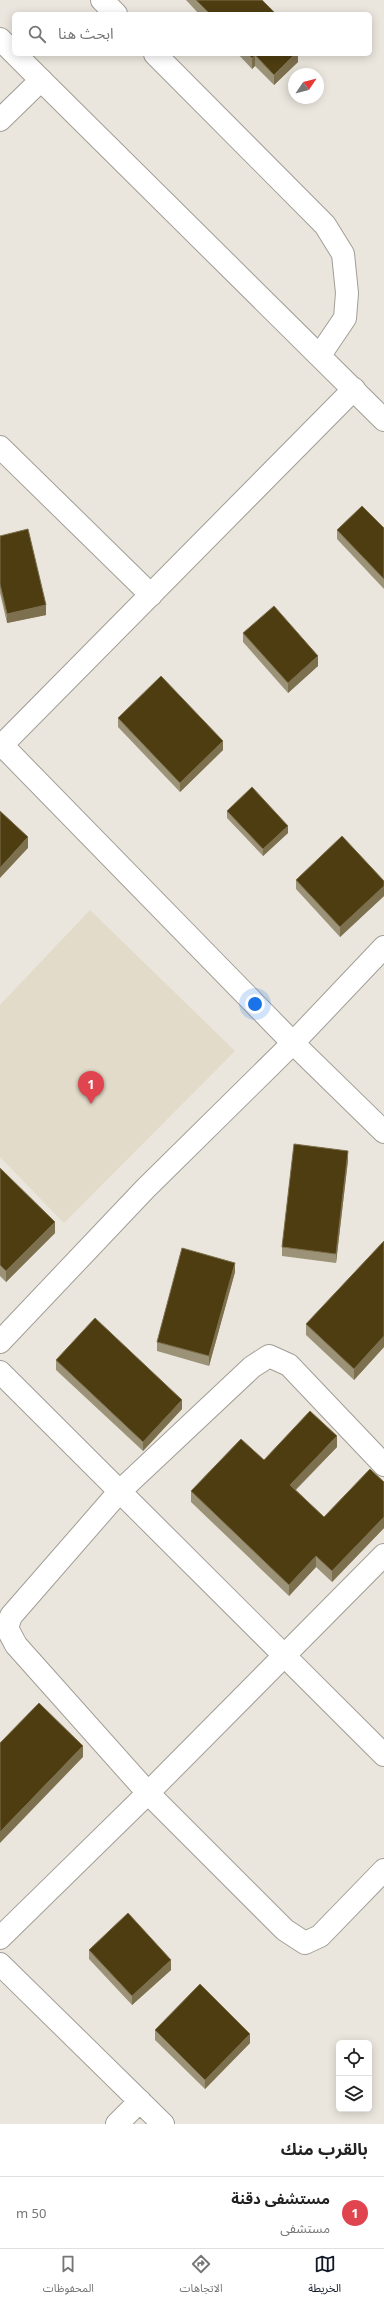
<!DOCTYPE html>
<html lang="ar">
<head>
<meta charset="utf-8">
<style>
  body { margin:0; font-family:"Noto Sans","Noto Sans Arabic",sans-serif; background:#f2f2f2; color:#222; direction:rtl }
  .controls { position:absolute; right:12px; bottom:12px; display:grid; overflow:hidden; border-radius:6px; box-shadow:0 2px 10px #0003 }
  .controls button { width:36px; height:36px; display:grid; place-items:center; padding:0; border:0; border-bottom:1px solid #e0e0e0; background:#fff; color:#222; font:20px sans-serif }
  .compass { position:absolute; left:288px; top:68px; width:36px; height:36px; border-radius:50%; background:#fff; box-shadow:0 2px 10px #0003; rotate:55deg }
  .you { position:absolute; left:255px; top:1004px; width:14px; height:14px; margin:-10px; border:3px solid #fff; border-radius:50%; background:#1a73e8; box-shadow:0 0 0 6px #1a73e833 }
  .badge { display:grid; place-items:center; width:26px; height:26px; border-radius:50%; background:#111827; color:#fff; font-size:13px; font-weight:700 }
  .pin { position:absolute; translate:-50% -33px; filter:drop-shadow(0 1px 2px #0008) }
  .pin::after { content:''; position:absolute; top:21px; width:14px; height:12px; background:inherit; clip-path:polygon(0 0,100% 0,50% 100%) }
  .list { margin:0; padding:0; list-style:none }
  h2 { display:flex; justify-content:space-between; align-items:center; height:52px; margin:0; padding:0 16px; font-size:17px }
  h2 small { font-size:13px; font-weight:400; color:#767676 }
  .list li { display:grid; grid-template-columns:26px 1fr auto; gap:12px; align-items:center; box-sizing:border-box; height:72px; padding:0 16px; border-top:1px solid #e0e0e0 }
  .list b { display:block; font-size:15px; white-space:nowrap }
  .list p { margin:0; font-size:13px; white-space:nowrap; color:#767676 }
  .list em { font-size:13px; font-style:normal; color:#767676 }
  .icon { flex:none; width:22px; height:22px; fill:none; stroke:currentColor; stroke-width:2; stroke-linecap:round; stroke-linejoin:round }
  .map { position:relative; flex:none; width:384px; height:2124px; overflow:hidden; direction:ltr }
  .search { position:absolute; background:#fff; box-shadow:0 2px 10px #0003; left:12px; right:12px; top:12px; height:44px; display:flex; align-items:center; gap:10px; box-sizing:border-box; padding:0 14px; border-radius:6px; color:#767676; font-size:15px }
  .sheet { height:124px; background:#fff }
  nav { display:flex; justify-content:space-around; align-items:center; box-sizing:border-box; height:56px; border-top:1px solid #e0e0e0; background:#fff; font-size:11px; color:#767676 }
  nav a { display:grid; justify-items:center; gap:2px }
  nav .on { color:#111827 }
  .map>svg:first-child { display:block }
  .built { fill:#e2dbca }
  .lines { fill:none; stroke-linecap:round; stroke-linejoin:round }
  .minor-casing { stroke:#a29e96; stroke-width:24 }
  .tertiary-casing { stroke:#a29e96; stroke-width:24 }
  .primary-casing { stroke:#a29e96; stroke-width:24 }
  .trunk-casing { stroke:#a29e96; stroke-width:24 }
  .minor { stroke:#fff; stroke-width:22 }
  .tertiary { stroke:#fff; stroke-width:22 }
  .primary { stroke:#fff; stroke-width:22 }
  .trunk { stroke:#fff; stroke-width:22 }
  .wall { fill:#9c9277 }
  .shaded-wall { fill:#7d704e }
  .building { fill:#4e3d11; stroke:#7d704e }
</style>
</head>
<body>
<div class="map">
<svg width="384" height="2124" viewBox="0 0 384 2124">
  <rect width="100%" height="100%" fill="#eae6dd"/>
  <path class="built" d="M 90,910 L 235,1051 L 64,1223 L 0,1157 L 0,1005 Z"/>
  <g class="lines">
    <g class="minor-casing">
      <path id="minor" d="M 102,0 L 116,14
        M 155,54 L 325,225 L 343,254 L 347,293 L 345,318 L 320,355
        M 0,447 L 151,595
        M 0,743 L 293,1043 L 384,1132
        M 2,745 L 354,389
        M 0,1342 L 145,1189 L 293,1043 L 384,947
        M 384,1465 L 289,1365 L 269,1356 L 252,1367 L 119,1492 L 11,1616 L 7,1628 L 16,1645 L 148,1793 L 285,1930 L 305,1943 L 320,1936 L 384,1870
        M 0,1938 L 148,1793 L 384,1555
        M 0,1964 L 163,2124
        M 117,2124 L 140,2101"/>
    </g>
    <g class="tertiary-casing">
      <path id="tertiary" d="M 0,1372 L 384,1755"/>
    </g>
    <g class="primary-casing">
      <path id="primary" d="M 41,80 L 384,420"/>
    </g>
    <g class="trunk-casing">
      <path id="trunk" d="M 0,39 L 14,53
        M 0,120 L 41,80 L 15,54"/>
    </g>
    <use href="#minor" class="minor"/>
    <use href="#tertiary" class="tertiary"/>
    <use href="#primary" class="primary"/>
    <use href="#trunk" class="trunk"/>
  </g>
  <path class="wall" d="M 186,0 L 262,0 L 276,14 L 199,14 Z
    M 238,54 L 298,54 L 298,62 L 274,85 L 255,66 L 252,69 Z
    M 384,528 L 384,589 L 337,539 L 337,530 Z
    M 0,536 L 46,615 L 7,623 L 0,593 Z
    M 243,633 L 318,666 L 288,693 L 243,642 Z
    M 118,718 L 223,750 L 180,792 L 118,727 Z
    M 227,811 L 288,833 L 263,856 L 227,818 Z
    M 296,880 L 384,881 L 384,896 L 340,937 L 296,889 Z
    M 348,1160 L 336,1263 L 282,1256 L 282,1247 Z
    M 0,1168 L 55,1233 L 6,1282 L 0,1276 Z
    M 384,1241 L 384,1347 L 354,1380 L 306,1335 L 306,1324 Z
    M 235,1272 L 209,1366 L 157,1351 L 157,1342 Z
    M 56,1360 L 182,1409 L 143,1451 L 56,1370 Z
    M 337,1447 L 296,1490 L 324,1517 L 384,1482 L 384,1528 L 332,1582 L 316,1567 L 289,1596 L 191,1502 L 191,1491 L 264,1460 Z
    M 89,1950 L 171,1970 L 132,2005 L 89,1959 Z
    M 155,2030 L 250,2043 L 205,2089 L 155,2040 Z"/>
  <path class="shaded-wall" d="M 295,54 L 298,54 L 298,62 L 274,85 L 274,75 Z
    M 255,55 L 255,66 L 252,69 L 252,58 Z
    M 46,605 L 46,615 L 7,623 L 7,614 Z
    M 318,656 L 318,666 L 288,693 L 288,683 Z
    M 223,741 L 223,750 L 180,792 L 180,783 Z
    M 288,826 L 288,833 L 263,856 L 263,849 Z
    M 28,837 L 28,848 L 0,878 L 0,868 Z
    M 384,886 L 384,896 L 340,937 L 340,927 Z
    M 348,1151 L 348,1160 L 336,1263 L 336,1254 Z
    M 55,1222 L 55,1233 L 6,1282 L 6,1271 Z
    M 235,1263 L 235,1272 L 209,1366 L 209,1356 Z
    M 384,1336 L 384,1347 L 354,1380 L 354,1369 Z
    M 182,1400 L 182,1409 L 143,1451 L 143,1442 Z
    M 337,1436 L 337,1447 L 290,1495 L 290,1485 Z
    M 384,1517 L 384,1528 L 332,1582 L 332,1571 Z
    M 316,1556 L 316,1567 L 289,1596 L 289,1585 Z
    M 83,1746 L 83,1757 L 0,1843 L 0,1832 Z
    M 171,1960 L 171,1970 L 132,2005 L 132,1996 Z
    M 250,2034 L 250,2043 L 205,2089 L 205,2080 Z"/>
  <path class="building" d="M 196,0 L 262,0 L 276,14 L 210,14 Z
    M 248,54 L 295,54 L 274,75 L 255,55 L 252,58 Z
    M 362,506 L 384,528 L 384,579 L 337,530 Z
    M 28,529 L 46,605 L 7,614 L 0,584 L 0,536 Z
    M 274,606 L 318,656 L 288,683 L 243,633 Z
    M 161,676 L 223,741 L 180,783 L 118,718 Z
    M 252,787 L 288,826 L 263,849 L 227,811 Z
    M 0,811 L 28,837 L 0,868 Z
    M 342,836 L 384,881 L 384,886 L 340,927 L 296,880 Z
    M 294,1144 L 348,1151 L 336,1254 L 282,1247 Z
    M 0,1168 L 55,1222 L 6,1271 L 0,1265 Z
    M 384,1241 L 384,1336 L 354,1369 L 306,1324 Z
    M 182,1248 L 235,1263 L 209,1356 L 157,1342 Z
    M 95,1318 L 182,1400 L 143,1442 L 56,1360 Z
    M 310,1411 L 337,1436 L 290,1485 L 324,1517 L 370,1469 L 384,1482 L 384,1517 L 332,1571 L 316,1556 L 289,1585 L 191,1491 L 241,1439 L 264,1460 Z
    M 39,1703 L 83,1746 L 0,1832 L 0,1743 Z
    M 128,1913 L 171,1960 L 132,1996 L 89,1950 Z
    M 200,1984 L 250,2034 L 205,2080 L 155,2030 Z"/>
</svg>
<div class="controls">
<button><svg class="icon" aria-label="locate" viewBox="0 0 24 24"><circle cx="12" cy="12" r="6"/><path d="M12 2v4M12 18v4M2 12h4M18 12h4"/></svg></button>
<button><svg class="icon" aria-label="layers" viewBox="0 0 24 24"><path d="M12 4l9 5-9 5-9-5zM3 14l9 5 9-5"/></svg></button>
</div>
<svg class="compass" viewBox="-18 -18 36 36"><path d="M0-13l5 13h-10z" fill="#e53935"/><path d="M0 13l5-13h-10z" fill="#767676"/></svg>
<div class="you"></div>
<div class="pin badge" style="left:91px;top:1104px;background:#e0444e">1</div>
<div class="search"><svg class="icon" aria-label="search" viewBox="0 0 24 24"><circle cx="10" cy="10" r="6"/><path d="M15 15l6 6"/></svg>ابحث هنا</div>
</div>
<section class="sheet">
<h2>بالقرب منك<small></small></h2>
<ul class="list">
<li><span class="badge" style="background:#e0444e">1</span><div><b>مستشفى دقنة</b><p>مستشفى</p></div><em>50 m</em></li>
</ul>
</section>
<nav>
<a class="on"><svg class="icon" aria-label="map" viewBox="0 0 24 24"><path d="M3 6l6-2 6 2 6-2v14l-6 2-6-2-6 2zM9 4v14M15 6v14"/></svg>الخريطة</a>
<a><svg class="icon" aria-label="directions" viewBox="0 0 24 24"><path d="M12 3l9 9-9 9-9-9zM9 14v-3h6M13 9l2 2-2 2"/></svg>الاتجاهات</a>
<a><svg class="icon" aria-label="saved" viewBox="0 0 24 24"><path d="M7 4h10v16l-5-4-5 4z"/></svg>المحفوظات</a>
</nav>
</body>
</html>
